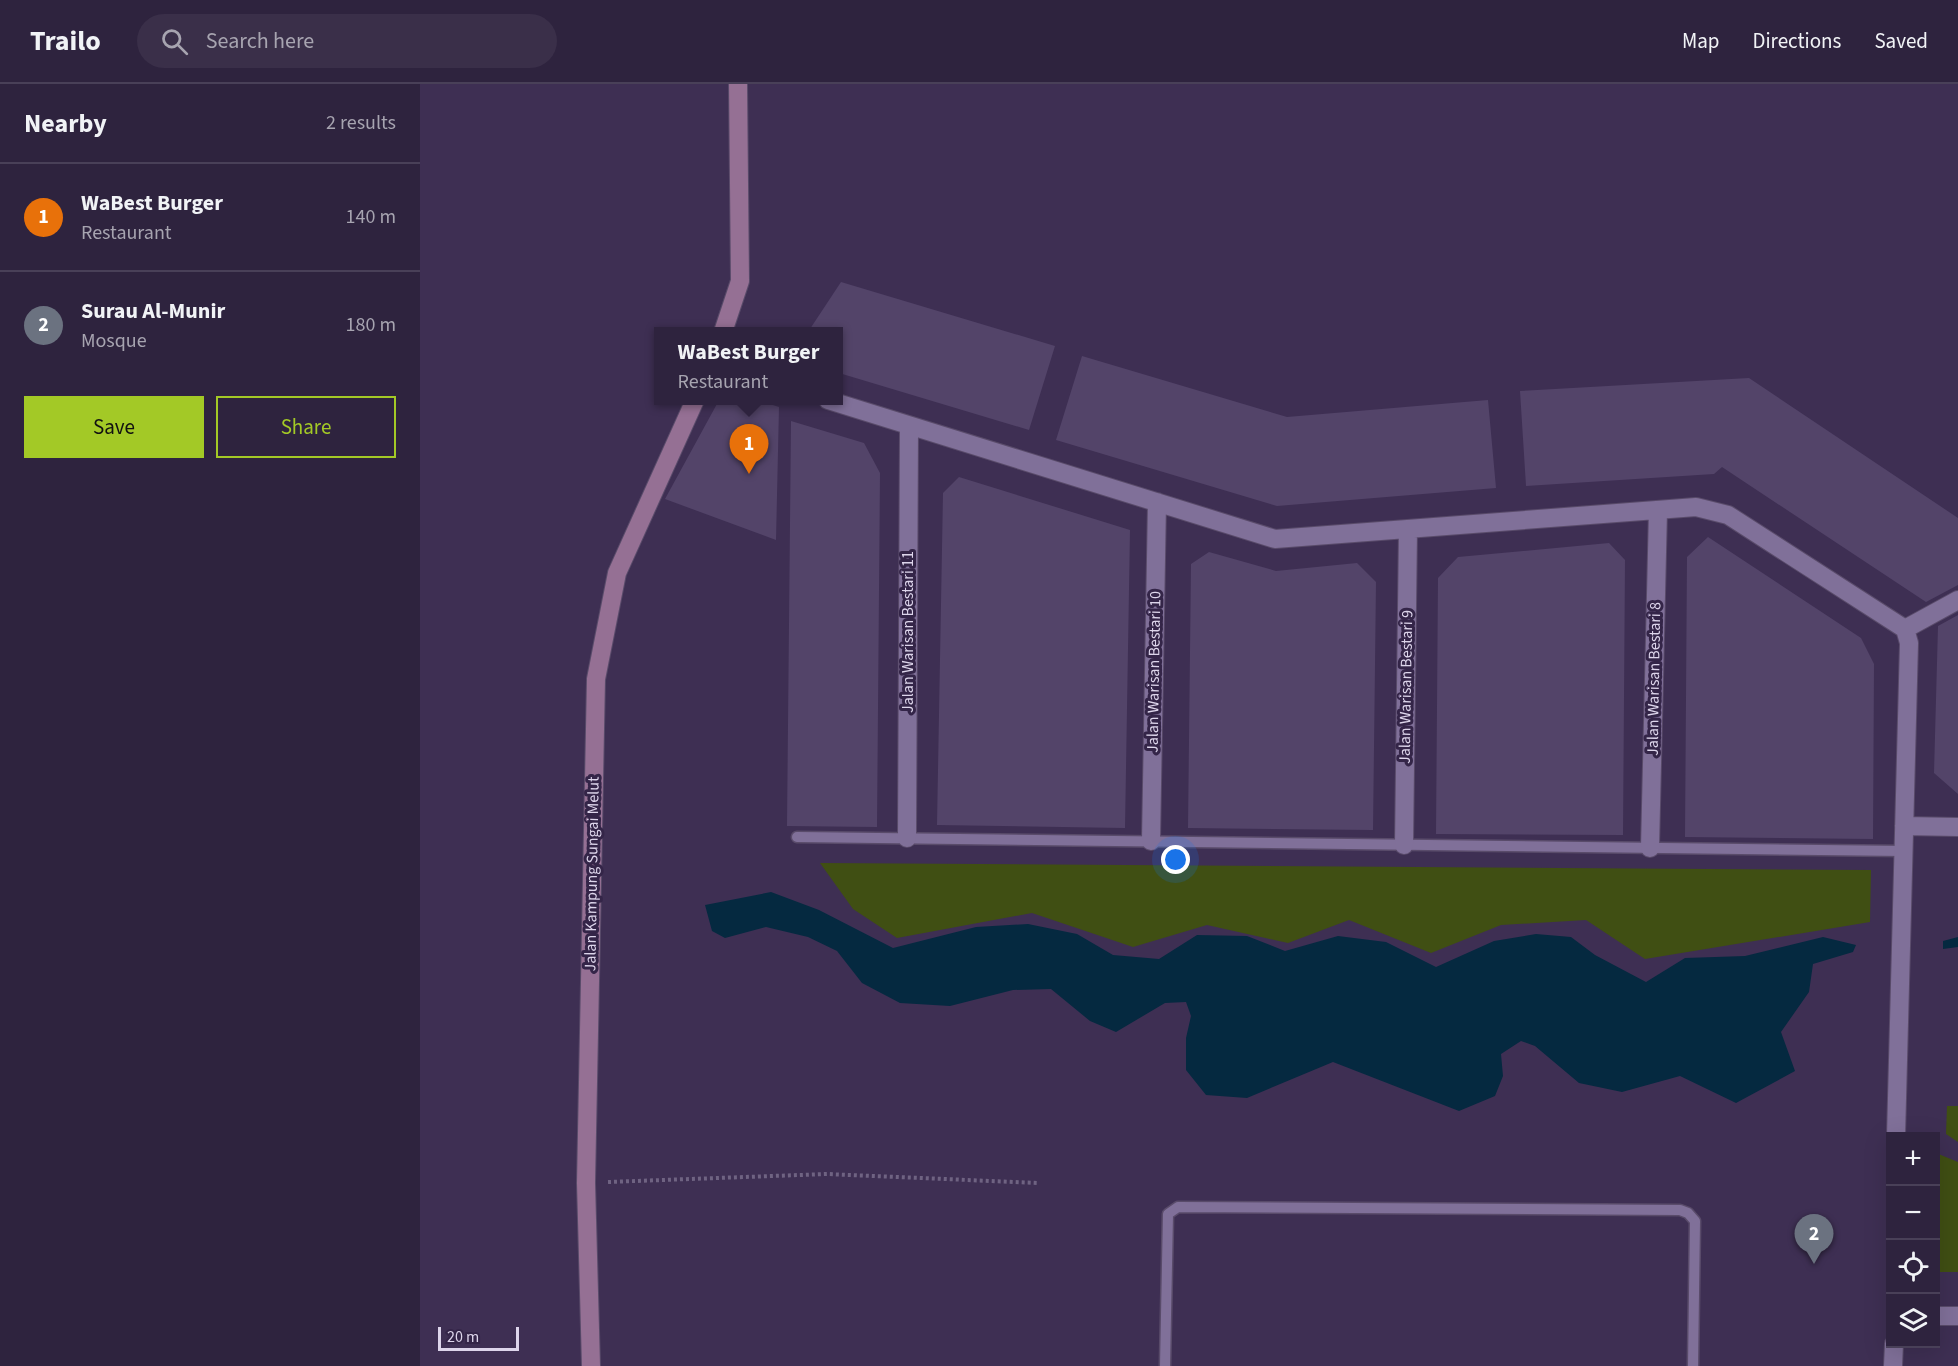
<!DOCTYPE html>
<html lang="en">
<head>
<meta charset="utf-8">
<style>
  body { margin:0; font-family:"Source Sans 3",sans-serif; background:#3a2f49; color:#f1f3f6 }
  .controls { position:absolute; right:18px; bottom:18px; display:grid; overflow:hidden; border-radius:0px; box-shadow:0 6px 24px #0002 }
  .controls button { width:54px; height:54px; display:grid; place-items:center; padding:0; border:0; border-bottom:2px solid #494058; background:#2e233e; color:#f1f3f6; font:30px sans-serif }
  .scale { position:absolute; left:18px; bottom:15px; width:81px; box-sizing:border-box; padding-left:6px; border:3px solid #ddd5eb; border-top:0; font-size:16px; line-height:21px; white-space:nowrap; color:#ddd5eb; -webkit-text-stroke:4px #342548; paint-order:stroke }
  .you { position:absolute; left:756px; top:776px; width:21px; height:21px; margin:-15px; border:4px solid #fff; border-radius:50%; background:#1a73e8; box-shadow:0 0 0 9px #1a73e833 }
  .badge { display:grid; place-items:center; width:39px; height:39px; border-radius:50%; background:#a3c926; color:#fff; font-size:20px; font-weight:700 }
  .pin { position:absolute; translate:-50% -50px; filter:drop-shadow(0 2px 3px #0008) }
  .pin::after { content:''; position:absolute; top:32px; width:21px; height:18px; background:inherit; clip-path:polygon(0 0,100% 0,50% 100%) }
  .popup { position:absolute; left:234px; top:243px; width:189px; height:78px; box-sizing:border-box; display:grid; place-content:center; border-radius:0px; background:#2e233e; filter:drop-shadow(0 2px 4px #0005); font-size:20px; white-space:nowrap; color:#a7a4b0 }
  .popup b { font-size:22px; color:#f1f3f6 }
  .popup::after { content:''; position:absolute; left:50%; top:100%; margin-left:-12px; border:12px solid transparent; border-top-color:#2e233e }
  .list { margin:0; padding:0; list-style:none }
  h2 { display:flex; justify-content:space-between; align-items:center; height:78px; margin:0; padding:0 24px; font-size:26px }
  h2 small { font-size:20px; font-weight:400; color:#a7a4b0 }
  .list li { display:grid; grid-template-columns:39px 1fr auto; gap:18px; align-items:center; box-sizing:border-box; height:108px; padding:0 24px; border-top:2px solid #494058 }
  .list b { display:block; font-size:22px; white-space:nowrap }
  .list p { margin:0; font-size:20px; white-space:nowrap; color:#a7a4b0 }
  .list em { font-size:20px; font-style:normal; color:#a7a4b0 }
  .actions { display:flex; gap:12px; padding:18px 24px }
  .actions a { flex:1; padding:14px 0; border:2px solid #a3c926; border-radius:0px; text-align:center; font-size:21px; color:#a3c926 }
  .actions .main { background:#a3c926; color:#111 }
  .icon { flex:none; width:33px; height:33px; fill:none; stroke:currentColor; stroke-width:2; stroke-linecap:round; stroke-linejoin:round }
  .map { position:relative; flex:none; width:1538px; height:1282px; overflow:hidden }
  header { display:flex; align-items:center; gap:36px; box-sizing:border-box; height:84px; padding:0 30px; background:#2e233e; border-bottom:2px solid #494058 }
  header strong { font-size:28px }
  nav { display:flex; gap:33px; margin-inline-start:auto; font-size:21px }
  .search { width:420px; height:54px; background:#3a2f49; display:flex; align-items:center; gap:15px; box-sizing:border-box; padding:0 21px; border-radius:33px; color:#a7a4b0; font-size:22px }
  main { display:flex }
  aside { flex:1; background:#2e233e }
  .map>svg:first-child { display:block }
  .green { fill:#404f13 }
  .water { fill:#052940 }
  .building { fill:#534469 }
  .lines { fill:none; stroke-linecap:round; stroke-linejoin:round }
  .lane-casing { stroke:#594b6a; stroke-width:13 }
  .street-casing { stroke:#594b6a; stroke-width:20 }
  .secondary-casing { stroke:#594b6a; stroke-width:20 }
  .path { stroke:#6f6382; stroke-width:4; stroke-dasharray:3 3; stroke-linecap:butt }
  .lane { stroke:#807099; stroke-width:10 }
  .street { stroke:#807099; stroke-width:18 }
  .secondary { stroke:#957094; stroke-width:18 }
  .labels { text-anchor:middle; dominant-baseline:central; stroke-width:6; stroke-linejoin:round; paint-order:stroke }
  .street-label { font-size:16px; fill:#ddd5eb; stroke:#342548 }
</style>
</head>
<body>
<header>
<strong>Trailo</strong>
<div class="search"><svg class="icon" aria-label="search" viewBox="0 0 24 24"><circle cx="10" cy="10" r="6"/><path d="M15 15l6 6"/></svg>Search here</div>
<nav><a>Map</a><a>Directions</a><a>Saved</a></nav>
</header>
<main>
<aside>
<h2>Nearby<small>2 results</small></h2>
<ul class="list">
<li><span class="badge" style="background:#e8710a">1</span><div><b>WaBest Burger</b><p>Restaurant</p></div><em>140 m</em></li>
<li><span class="badge" style="background:#6b7280">2</span><div><b>Surau Al-Munir</b><p>Mosque</p></div><em>180 m</em></li>
</ul>
<div class="actions"><a class="main">Save</a><a>Share</a></div>
</aside>
<div class="map">
<svg width="1538" height="1282" viewBox="0 0 1538 1282">
  <rect width="100%" height="100%" fill="#3e2f53"/>
  <path class="green" d="M 400,779 L 1451,786 L 1450,838 L 1225,875 L 1166,836 L 1081,841 L 1011,869 L 929,836 L 868,859 L 787,841 L 713,863 L 612,829 L 477,854 L 433,825 Z
    M 1527,1022 L 1538,1022 L 1538,1058 L 1526,1050 Z
    M 1516,1069 L 1538,1078 L 1538,1188 L 1516,1188 Z"/>
  <path class="water" d="M 351,808 L 399,826 L 473,864 L 556,843 L 608,840 L 657,850 L 693,871 L 739,875 L 777,851 L 827,852 L 865,867 L 918,852 L 966,858 L 1016,883 L 1074,857 L 1116,850 L 1151,853 L 1175,871 L 1226,898 L 1265,874 L 1325,872 L 1403,853 L 1436,861 L 1433,868 L 1393,880 L 1389,908 L 1361,948 L 1375,987 L 1316,1019 L 1260,992 L 1202,1008 L 1159,999 L 1115,962 L 1101,957 L 1081,970 L 1083,992 L 1075,1012 L 1039,1027 L 913,978 L 827,1014 L 786,1011 L 766,986 L 766,954 L 771,932 L 766,918 L 745,919 L 696,948 L 670,937 L 631,905 L 593,906 L 530,922 L 480,919 L 442,899 L 417,867 L 388,853 L 346,843 L 305,854 L 292,847 L 285,821 Z
    M 1538,853 L 1538,863 L 1523,865 L 1523,857 Z"/>
  <path class="building" d="M 421,198 L 635,262 L 609,346 L 419,289 L 419,248 L 388,248 Z
    M 662,272 L 867,333 L 1068,316 L 1076,404 L 857,422 L 636,356 Z
    M 1329,294 L 1538,434 L 1538,501 L 1506,518 L 1302,383 L 1294,390 L 1106,402 L 1100,307 Z
    M 302,316 L 337,316 L 359,323 L 356,456 L 245,415 L 298,318 Z
    M 371,337 L 444,359 L 460,389 L 457,743 L 367,742 Z
    M 539,393 L 710,446 L 705,744 L 517,741 L 523,409 Z
    M 1288,453 L 1441,554 L 1454,580 L 1453,755 L 1265,753 L 1267,473 Z
    M 1189,459 L 1205,476 L 1203,751 L 1016,750 L 1018,494 L 1038,473 Z
    M 789,468 L 856,487 L 937,479 L 956,498 L 953,746 L 768,744 L 771,480 Z
    M 1538,531 L 1538,710 L 1514,689 L 1518,542 Z"/>
  <g class="lines">
    <g class="lane-casing">
      <path id="lane" d="M 377,753 L 1484,767
        M 745,1282 L 748,1130 L 758,1123 L 1260,1126 L 1268,1129 L 1275,1137 L 1273,1282"/>
    </g>
    <g class="street-casing">
      <path id="street" d="M 408,316 L 855,455 L 1276,423 L 1308,431 L 1485,545 L 1489,559 L 1476,1052
        M 1485,545 L 1538,516
        M 1484,742 L 1538,743
        M 487,754 L 489,342
        M 731,757 L 737,418
        M 984,761 L 988,445
        M 1230,764 L 1238,426
        M 1516,1232 L 1538,1232
        M 1473,1282 L 1474,1260"/>
    </g>
    <g class="secondary-casing">
      <path id="secondary" d="M 303,248 L 320,197 L 318,0
        M 171,1282 L 166,1099 L 176,595 L 197,489 L 275,316"/>
    </g>
    <path class="path" d="M 188,1098 L 407,1090 L 618,1099"/>
    <use href="#lane" class="lane"/>
    <use href="#street" class="street"/>
    <use href="#secondary" class="secondary"/>
  </g>
  <g class="labels">
    <g class="street-label">
      <text transform="translate(488 548) rotate(-90)">Jalan Warisan Bestari 11</text>
      <text transform="translate(734 588) rotate(-89)">Jalan Warisan Bestari 10</text>
      <text transform="translate(1234 595) rotate(-89)">Jalan Warisan Bestari 8</text>
      <text transform="translate(986 603) rotate(-89)">Jalan Warisan Bestari 9</text>
      <text transform="translate(172 790) rotate(-89)">Jalan Kampung Sungai Melut</text>
    </g>
  </g>
</svg>
<div class="controls">
<button>+</button>
<button>−</button>
<button><svg class="icon" aria-label="locate" viewBox="0 0 24 24"><circle cx="12" cy="12" r="6"/><path d="M12 2v4M12 18v4M2 12h4M18 12h4"/></svg></button>
<button><svg class="icon" aria-label="layers" viewBox="0 0 24 24"><path d="M12 4l9 5-9 5-9-5zM3 14l9 5 9-5"/></svg></button>
</div>
<div class="scale">20 m</div>
<div class="you"></div>
<div class="pin badge" style="left:329px;top:390px;background:#e8710a">1</div>
<div class="popup"><b>WaBest Burger</b>Restaurant</div>
<div class="pin badge" style="left:1394px;top:1180px;background:#6b7280">2</div>
</div>
</main>
</body>
</html>
